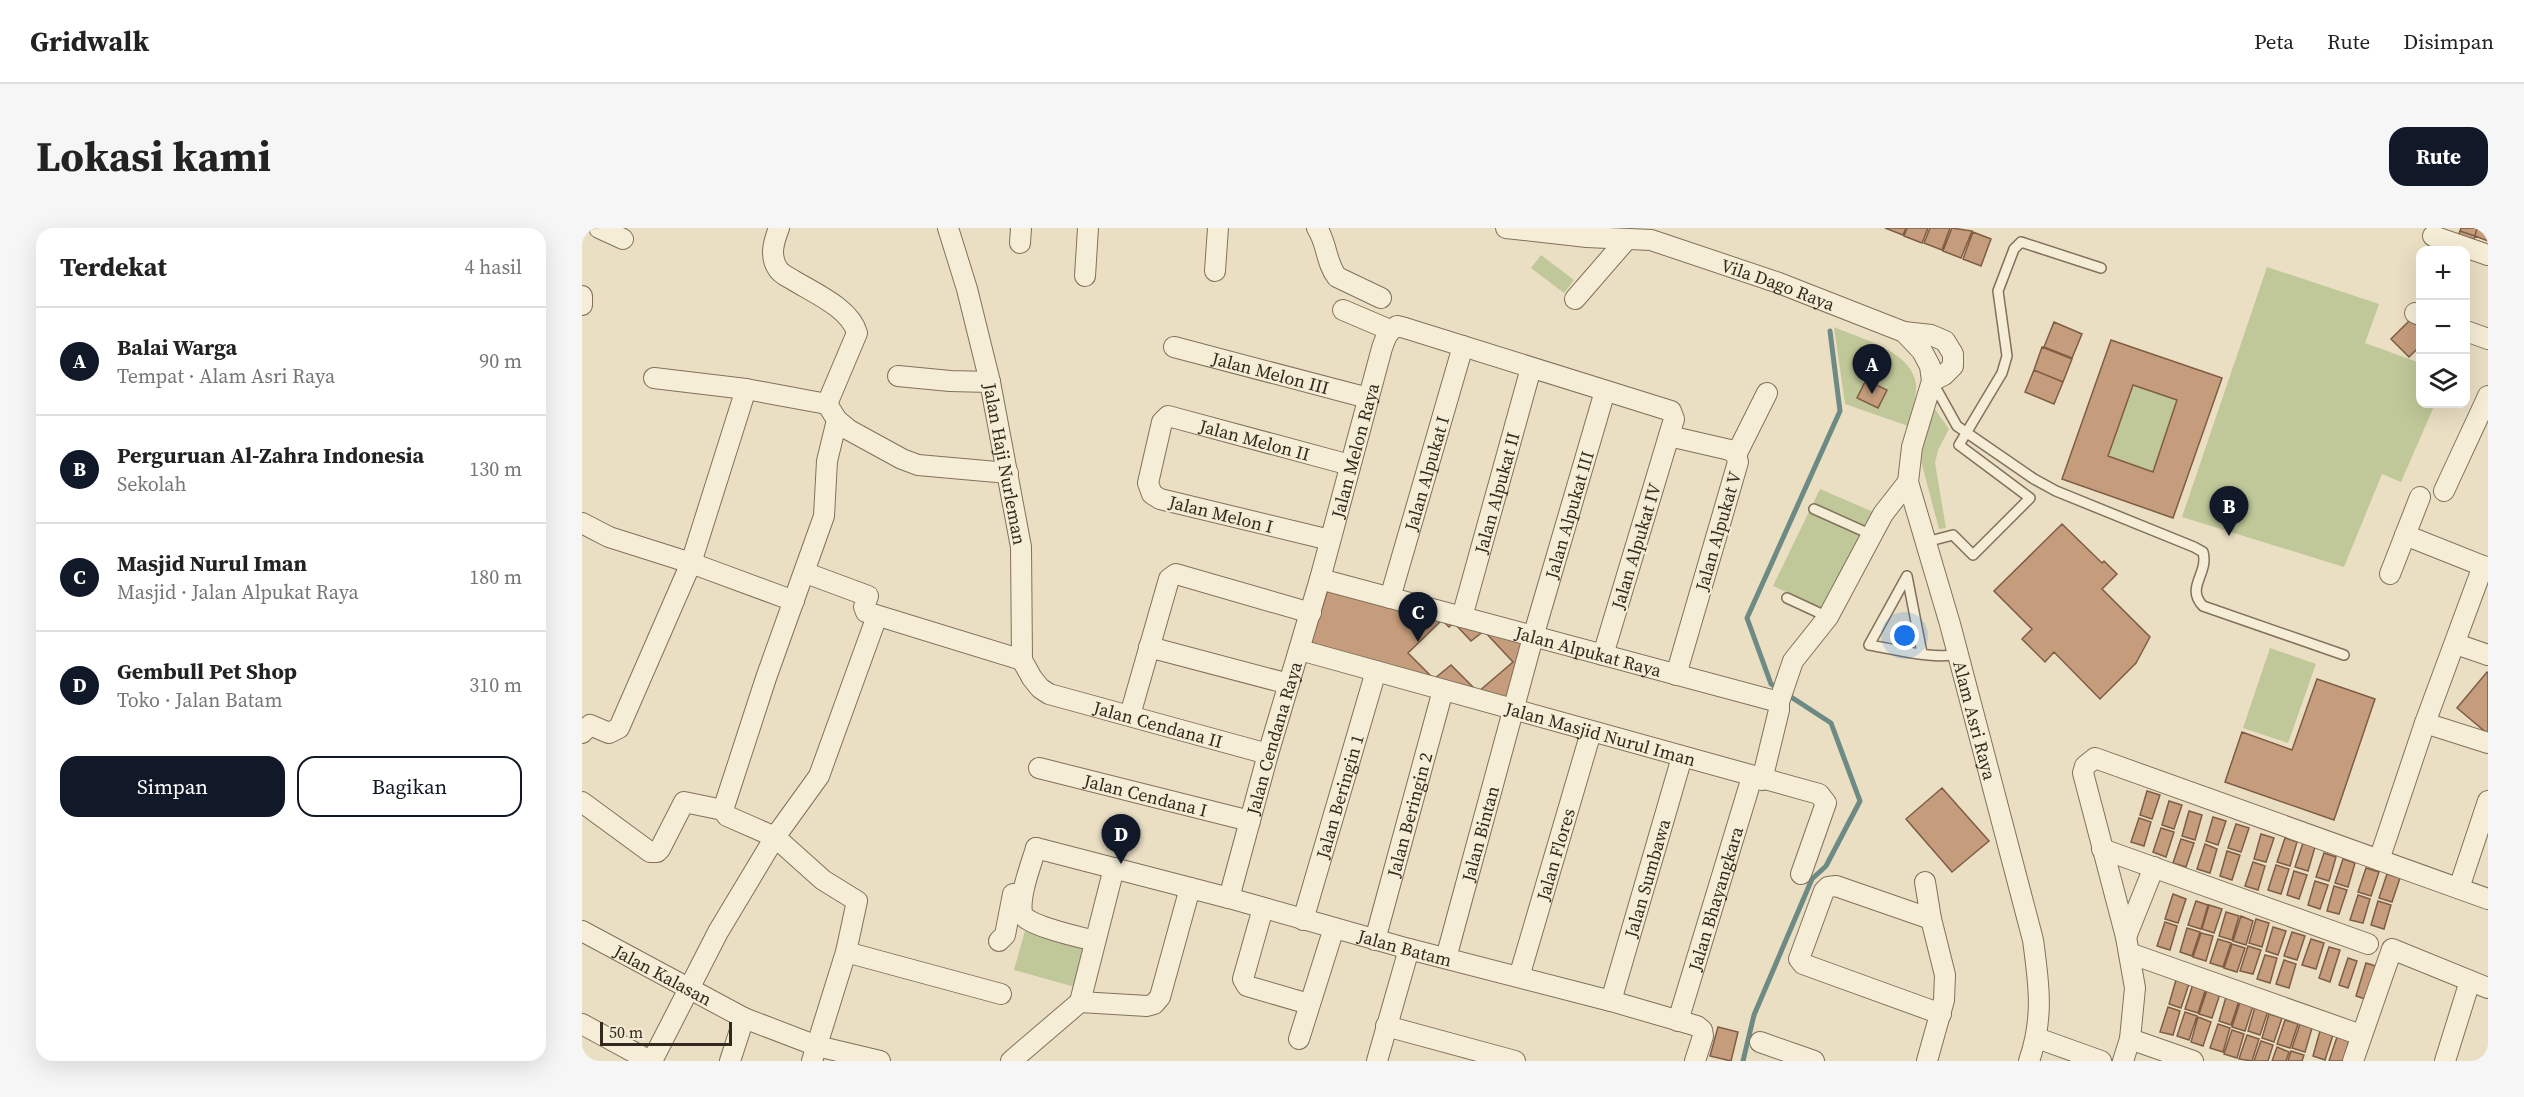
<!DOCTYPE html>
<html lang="id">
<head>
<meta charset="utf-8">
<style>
  body { margin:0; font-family:"Source Serif 4",serif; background:#f6f6f6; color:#222 }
  .controls { position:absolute; right:18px; top:18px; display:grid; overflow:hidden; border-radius:12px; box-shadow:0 6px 24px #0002 }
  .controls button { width:54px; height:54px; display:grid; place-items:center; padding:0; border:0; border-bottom:2px solid #e0e0e0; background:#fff; color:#222; font:30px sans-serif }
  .scale { position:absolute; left:18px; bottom:15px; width:132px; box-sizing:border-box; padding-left:6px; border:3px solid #34291e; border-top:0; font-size:16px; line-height:21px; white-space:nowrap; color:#34291e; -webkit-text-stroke:4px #f2ead2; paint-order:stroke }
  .you { position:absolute; left:1323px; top:408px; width:21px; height:21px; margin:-15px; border:4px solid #fff; border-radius:50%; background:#1a73e8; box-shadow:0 0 0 9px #1a73e833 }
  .badge { display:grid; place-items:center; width:39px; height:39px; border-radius:50%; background:#111827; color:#fff; font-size:20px; font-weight:700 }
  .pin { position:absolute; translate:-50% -50px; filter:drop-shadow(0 2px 3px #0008) }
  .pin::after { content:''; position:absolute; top:32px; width:21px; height:18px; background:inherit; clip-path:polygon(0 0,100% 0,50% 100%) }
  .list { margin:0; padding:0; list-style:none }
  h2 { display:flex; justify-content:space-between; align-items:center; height:78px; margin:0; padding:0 24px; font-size:26px }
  h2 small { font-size:20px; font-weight:400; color:#767676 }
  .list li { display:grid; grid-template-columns:39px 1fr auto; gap:18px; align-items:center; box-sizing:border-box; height:108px; padding:0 24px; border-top:2px solid #e0e0e0 }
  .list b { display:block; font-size:22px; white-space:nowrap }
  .list p { margin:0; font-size:20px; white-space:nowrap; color:#767676 }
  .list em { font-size:20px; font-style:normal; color:#767676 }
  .actions { display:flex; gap:12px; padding:18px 24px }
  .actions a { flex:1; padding:14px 0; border:2px solid #111827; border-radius:18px; text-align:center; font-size:21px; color:#111827 }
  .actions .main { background:#111827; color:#fff }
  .icon { flex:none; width:33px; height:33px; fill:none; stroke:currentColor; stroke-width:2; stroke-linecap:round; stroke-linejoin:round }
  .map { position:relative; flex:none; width:1906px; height:833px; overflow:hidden; border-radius:18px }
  header { display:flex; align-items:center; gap:36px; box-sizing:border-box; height:84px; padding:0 30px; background:#fff; border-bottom:2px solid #e0e0e0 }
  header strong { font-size:28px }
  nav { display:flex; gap:33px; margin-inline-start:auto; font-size:21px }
  .intro { display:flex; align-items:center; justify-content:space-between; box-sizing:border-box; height:144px; padding:0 36px }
  h1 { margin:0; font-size:42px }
  .button { padding:15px 27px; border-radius:18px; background:#111827; color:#fff; font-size:21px; font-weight:700 }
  main { display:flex; gap:36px; padding:0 36px }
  aside { flex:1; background:#fff; border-radius:18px; box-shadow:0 6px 24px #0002 }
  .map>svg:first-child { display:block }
  .green { fill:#c0c798 }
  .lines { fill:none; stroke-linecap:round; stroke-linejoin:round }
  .stream { stroke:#6d8a84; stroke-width:5 }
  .building { fill:#c59d7c; stroke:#7f5d44; stroke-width:1.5; fill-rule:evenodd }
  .lane-casing { stroke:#82715c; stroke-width:12 }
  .street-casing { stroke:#82715c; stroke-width:22 }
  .lane { stroke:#f5edd6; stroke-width:9 }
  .street { stroke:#f5edd6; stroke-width:20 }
  .labels { text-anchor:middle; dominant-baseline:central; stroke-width:4.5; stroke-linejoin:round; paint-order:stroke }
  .street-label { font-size:18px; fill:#34291e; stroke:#f2ead2 }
</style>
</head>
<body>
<header>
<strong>Gridwalk</strong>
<nav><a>Peta</a><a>Rute</a><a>Disimpan</a></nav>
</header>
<div class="intro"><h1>Lokasi kami</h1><a class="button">Rute</a></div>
<main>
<aside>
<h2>Terdekat<small>4 hasil</small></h2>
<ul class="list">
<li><span class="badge">A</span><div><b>Balai Warga</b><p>Tempat · Alam Asri Raya</p></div><em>90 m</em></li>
<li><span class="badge">B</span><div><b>Perguruan Al-Zahra Indonesia</b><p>Sekolah</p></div><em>130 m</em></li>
<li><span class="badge">C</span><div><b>Masjid Nurul Iman</b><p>Masjid · Jalan Alpukat Raya</p></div><em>180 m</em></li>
<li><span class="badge">D</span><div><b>Gembull Pet Shop</b><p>Toko · Jalan Batam</p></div><em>310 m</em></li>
</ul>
<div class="actions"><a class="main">Simpan</a><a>Bagikan</a></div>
</aside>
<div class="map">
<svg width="1906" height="833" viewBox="0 0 1906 833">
  <rect width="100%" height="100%" fill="#eadfc3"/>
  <path class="green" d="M 959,27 L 992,52 L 982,65 L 949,40 Z
    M 1685,39 L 1797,76 L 1783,115 L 1838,135 L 1838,176 L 1853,176 L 1819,254 L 1800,246 L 1762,339 L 1600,289 Z
    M 1252,99 C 1279,111 1330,123 1334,156 C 1335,169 1328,186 1326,198 L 1263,176 Z
    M 1551,157 L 1595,172 L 1571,244 L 1526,228 Z
    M 1352,180 L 1367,201 L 1356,222 L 1353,235 L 1364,300 L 1357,301 L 1339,233 L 1340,217 Z
    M 1238,261 L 1296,286 L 1243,382 L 1191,358 Z
    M 1688,420 L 1734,436 L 1706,515 L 1661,500 Z
    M 443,703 L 504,720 L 493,759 L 432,742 Z"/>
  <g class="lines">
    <path class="stream" d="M 1161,833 L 1172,787 L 1230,651 L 1244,638 L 1278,573 L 1249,495 L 1189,456 L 1165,390 L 1258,183 L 1248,103"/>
  </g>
  <path class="building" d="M 1303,0 L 1324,0 L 1321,7 Z
    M 1325,0 L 1346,0 L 1340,15 L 1322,8 Z
    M 1348,0 L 1368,0 L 1360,22 L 1342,15 Z
    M 1370,0 L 1390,3 L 1379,30 L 1361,23 Z
    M 1879,0 L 1895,0 L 1893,8 L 1878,3 Z
    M 1895,0 L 1906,0 L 1906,13 L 1893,8 Z
    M 1878,3 L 1893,8 L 1892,11 L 1887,10 L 1886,14 L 1875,11 Z
    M 1391,4 L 1409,11 L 1399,38 L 1381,31 Z
    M 1830,90 L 1838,99 L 1838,118 L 1827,129 L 1809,111 Z
    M 1472,94 L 1500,106 L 1490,130 L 1462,119 Z
    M 1529,112 L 1640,150 L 1591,290 L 1480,251 ZM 1551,157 L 1595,172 L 1571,244 L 1526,228 Z
    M 1460,119 L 1490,131 L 1481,154 L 1452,142 Z
    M 1452,142 L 1481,154 L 1472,176 L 1443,164 Z
    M 1284,152 L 1305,162 L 1296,180 L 1275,170 Z
    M 1480,296 L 1520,335 L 1522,333 L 1535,346 L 1520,361 L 1568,409 L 1554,435 L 1518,471 L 1472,424 L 1463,434 L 1440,411 L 1450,401 L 1412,363 Z
    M 747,358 L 944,412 L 928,472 L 729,415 Z
    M 860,392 L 867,399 L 872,395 L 889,413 L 902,403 L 931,434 L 896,464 L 869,437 L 852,451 L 826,425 Z
    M 1905,444 L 1906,445 L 1906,506 L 1875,480 Z
    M 1735,451 L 1793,471 L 1752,592 L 1643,554 L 1660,504 L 1710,522 Z
    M 1360,560 L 1407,613 L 1370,644 L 1324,591 Z
    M 1565,563 L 1578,567 L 1570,591 L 1558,587 Z
    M 1587,573 L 1600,577 L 1592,601 L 1580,597 Z
    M 1607,583 L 1620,587 L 1613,612 L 1600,608 Z
    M 1631,589 L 1644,593 L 1636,617 L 1624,613 Z
    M 1557,590 L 1569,594 L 1562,618 L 1549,614 Z
    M 1654,596 L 1667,600 L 1659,624 L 1646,620 Z
    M 1579,600 L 1592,604 L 1584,629 L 1571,624 Z
    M 1679,606 L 1692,610 L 1684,634 L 1672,631 Z
    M 1703,610 L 1715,614 L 1708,638 L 1695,634 Z
    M 1599,611 L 1612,615 L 1604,639 L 1591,635 Z
    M 1721,615 L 1733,619 L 1726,643 L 1713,639 Z
    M 1623,616 L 1635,621 L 1628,645 L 1615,641 Z
    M 1645,623 L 1658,627 L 1650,652 L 1638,648 Z
    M 1742,625 L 1754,629 L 1747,653 L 1734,649 Z
    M 1761,631 L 1773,635 L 1766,659 L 1753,655 Z
    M 1671,634 L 1683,638 L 1676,662 L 1663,658 Z
    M 1694,637 L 1707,641 L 1699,666 L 1686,662 Z
    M 1784,640 L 1797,644 L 1789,668 L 1776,664 Z
    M 1712,643 L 1725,647 L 1717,671 L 1705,667 Z
    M 1805,646 L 1818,650 L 1810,674 L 1797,670 Z
    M 1733,653 L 1746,657 L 1738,681 L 1726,677 Z
    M 1752,658 L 1765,662 L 1757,686 L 1745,683 Z
    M 1591,666 L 1604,671 L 1596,695 L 1583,691 Z
    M 1776,667 L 1788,671 L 1781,695 L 1768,692 Z
    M 1614,673 L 1626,677 L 1619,701 L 1606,697 Z
    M 1796,673 L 1809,677 L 1802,701 L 1789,697 Z
    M 1627,677 L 1640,681 L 1632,705 L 1620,701 Z
    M 1644,684 L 1657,688 L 1650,712 L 1637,708 Z
    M 1659,688 L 1671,693 L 1664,717 L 1651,713 Z
    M 1674,691 L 1687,695 L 1680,719 L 1667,715 Z
    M 1583,694 L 1595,698 L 1588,722 L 1575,718 Z
    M 1691,699 L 1704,703 L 1696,727 L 1684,723 Z
    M 1605,700 L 1618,704 L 1610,728 L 1598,724 Z
    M 1710,704 L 1723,708 L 1715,732 L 1702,728 Z
    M 1619,705 L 1631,708 L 1624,733 L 1611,729 Z
    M 1636,711 L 1649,715 L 1641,739 L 1628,735 Z
    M 1729,711 L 1742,715 L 1734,741 L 1720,737 Z
    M 1650,716 L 1663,720 L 1655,744 L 1642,740 Z
    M 1666,718 L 1679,722 L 1671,746 L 1658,743 Z
    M 1747,719 L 1758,722 L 1748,754 L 1737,750 Z
    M 1683,727 L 1695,730 L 1688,755 L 1675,751 Z
    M 1766,730 L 1775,733 L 1766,760 L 1757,757 Z
    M 1702,732 L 1714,736 L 1707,760 L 1694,756 Z
    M 1784,735 L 1797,739 L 1786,772 L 1774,768 Z
    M 1594,752 L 1607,756 L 1599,780 L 1587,776 Z
    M 1611,756 L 1624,760 L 1616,785 L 1603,781 Z
    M 1625,762 L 1638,766 L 1630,790 L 1617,786 Z
    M 1644,769 L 1657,773 L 1649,797 L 1637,793 Z
    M 1658,774 L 1671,778 L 1663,803 L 1650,799 Z
    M 1586,779 L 1598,783 L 1591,807 L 1578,804 Z
    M 1673,779 L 1686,783 L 1678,807 L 1666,803 Z
    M 1603,784 L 1615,788 L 1607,812 L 1595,808 Z
    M 1687,786 L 1700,790 L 1692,814 L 1680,810 Z
    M 1616,789 L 1629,794 L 1621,818 L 1609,814 Z
    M 1703,792 L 1716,796 L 1708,820 L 1695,816 Z
    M 1636,796 L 1648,800 L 1641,824 L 1628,820 Z
    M 1718,796 L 1730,800 L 1723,824 L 1710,820 Z
    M 1136,799 L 1156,804 L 1149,833 L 1128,828 Z
    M 1650,802 L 1662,806 L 1655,830 L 1642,826 Z
    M 1738,803 L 1751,807 L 1743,832 L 1731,828 Z
    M 1665,807 L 1677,811 L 1670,833 L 1657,831 Z
    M 1755,809 L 1767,813 L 1761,833 L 1747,833 Z
    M 1679,813 L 1691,817 L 1686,833 L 1672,833 Z
    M 1695,819 L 1707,824 L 1704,833 L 1690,833 Z
    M 1709,823 L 1722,827 L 1720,833 L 1706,833 Z"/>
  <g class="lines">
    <g class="lane-casing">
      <path id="lane" d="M 1351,155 L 1375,198 L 1452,251 L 1474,263 L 1612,319 L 1621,324 C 1627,346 1603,359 1621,378 L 1762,427
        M 1232,281 L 1290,307
        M 1344,314 L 1371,307 L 1391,327 L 1448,270 L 1377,217 L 1420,145 L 1425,128 L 1416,63 L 1432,21 L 1439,14 L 1519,40
        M 1205,370 L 1246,389
        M 1340,425 L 1325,348 L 1287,417 C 1313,421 1352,432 1376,426"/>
    </g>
    <g class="street-casing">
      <g id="street">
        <path d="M 17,0 L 41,11"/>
        <path d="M 197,0 C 192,13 187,28 196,41 C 199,46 206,49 211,52 C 232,65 268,80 275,105 L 245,176"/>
        <path id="s1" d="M 366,0 L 385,61 L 408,154 L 439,319 L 440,432 L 450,450 L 458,460 L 467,466 L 686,526"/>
        <path d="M 735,0 C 745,15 744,35 755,49 L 799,70"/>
        <path id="s2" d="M 924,0 L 1005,9 L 1069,12 L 1197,55 L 1322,104 L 1349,107 L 1363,113 L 1371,126 L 1371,138 L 1362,147 L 1350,153"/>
        <path d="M 1851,8 L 1906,27"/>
        <path d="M 438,15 L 439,0"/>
        <path d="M 633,43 L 636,0"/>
        <path d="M 503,48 L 506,0"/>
        <path d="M 0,68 L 0,77"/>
        <path d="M 993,71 L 1045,11"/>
        <path d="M 761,82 L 808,102"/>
        <path d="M 1833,85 L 1838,87"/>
        <path d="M 1884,103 L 1906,111"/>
        <path id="s3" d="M 1322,104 L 1340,123 L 1348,138 L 1350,153 L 1330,219 L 1326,254 L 1368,396 L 1451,712 C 1457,756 1462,790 1447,833"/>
        <path id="s4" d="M 592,119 L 786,170"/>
        <path d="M 316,148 L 368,153 L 408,154"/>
        <path d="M 72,150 L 164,161 L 245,176 L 255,192 L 267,202 L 320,231 L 336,237 L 426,245"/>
        <path d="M 1087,208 L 1148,222 L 1154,227 L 1156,234 L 1094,447"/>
        <path d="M 1154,227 L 1185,165"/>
        <path d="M 1862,263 L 1906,168"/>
        <path d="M 0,295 L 27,309 L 109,335 L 212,373"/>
        <path d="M 1823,307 L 1906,340"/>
        <path id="s5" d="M 748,312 L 578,271 L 570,266 L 566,255 L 580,194 L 586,188 L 768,237"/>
        <path d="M 224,345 L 286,368 L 282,379 L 284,384 L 440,432"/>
        <path d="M 1808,346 L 1838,269"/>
        <path id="s6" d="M 738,351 L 1197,474 L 1197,482 L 1180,552"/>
        <path id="s7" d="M 808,370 L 881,118"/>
        <path id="s8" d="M 880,389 L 949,140"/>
        <path d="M 1874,416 L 1906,427"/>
        <path d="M 567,419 L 707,456"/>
        <path id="s9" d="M 718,422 L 1237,566 L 1244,575 L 1219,646"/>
        <path d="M 1197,474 L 1211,433 L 1246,389 L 1301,286 L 1326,254"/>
        <path d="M 548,487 L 587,351 L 594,346 L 729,385"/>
        <path d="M 1843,495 L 1906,515"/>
        <path d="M 0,505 L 8,497 L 27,505 L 37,500 L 109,335 L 164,161"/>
        <path id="s10" d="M 457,540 L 668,593"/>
        <path d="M 0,574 L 68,624 L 75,624 L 78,621 L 102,574 L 141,582 L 145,588 L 193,609 L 241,652 L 275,673 L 264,724 L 230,833"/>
        <path d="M 141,582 L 184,450 L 242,288 L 245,233 L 255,192"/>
        <path id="s11" d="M 454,620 L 647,670 L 827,721 L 1029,773 L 1115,798 L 1120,802 L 1121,808 L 1113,833"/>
        <path d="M 454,620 C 449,637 437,667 440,685 C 441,697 501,710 513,713"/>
        <path d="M 1520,621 L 1786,716"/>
        <path d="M 1797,632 L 1843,495 L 1901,338"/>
        <path d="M 1343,654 L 1349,691 L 1363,747 L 1362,772 L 1345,833"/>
        <path d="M 1877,660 L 1906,573"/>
        <path id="s12" d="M 647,670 L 686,526 L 738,351 L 800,120 C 804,109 805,104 815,98 L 823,100 L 1089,183 L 1092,191 L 1021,427"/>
        <path d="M 681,680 L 661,751 L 665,758 L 727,776"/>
        <path d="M 1349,691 L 1254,658 L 1246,659 L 1242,663 L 1217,731 L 1221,736 L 1359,786"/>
        <path id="s13" d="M 721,692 L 794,443"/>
        <path id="s14" d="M 0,703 L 162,790 L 235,818 L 298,833"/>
        <path d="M 1544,709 L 1572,639"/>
        <path id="s15" d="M 793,712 L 861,462"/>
        <path d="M 417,713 L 423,707 L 431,666"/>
        <path d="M 264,724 L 419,766"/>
        <path d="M 1547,725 L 1779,807"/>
        <path id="s16" d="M 864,730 L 951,409 L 1023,163"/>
        <path id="s17" d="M 937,749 L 1009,504"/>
        <path id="s18" d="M 1029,773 L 1100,529"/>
        <path d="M 498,774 L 565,778 L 572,776 L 578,769 L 608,660"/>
        <path id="s19" d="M 1096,793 L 1170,549"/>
        <path d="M 0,796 L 68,833"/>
        <path d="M 804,798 L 933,833"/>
        <path d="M 1455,810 L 1519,833"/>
        <path d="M 717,811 L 752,700"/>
        <path d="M 1548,811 L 1611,833"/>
        <path d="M 1178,814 L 1232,833"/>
        <path d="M 70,833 L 136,704 L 193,609 L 237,548 L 295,388"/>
        <path d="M 148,833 L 162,790"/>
        <path d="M 429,833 L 498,774 L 532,640"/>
        <path d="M 795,833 L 827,721"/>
        <path d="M 1541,833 L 1548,811 L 1553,760 L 1544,709 L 1501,545 L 1503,538 L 1513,530 L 1906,671"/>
        <path d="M 1771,833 L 1810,721 L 1906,760"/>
        <path d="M 1863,833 L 1888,753"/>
      </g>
    </g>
    <use href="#lane" class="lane"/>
    <use href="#street" class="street"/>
  </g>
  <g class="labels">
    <g class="street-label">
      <text stroke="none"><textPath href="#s2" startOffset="280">Vila Dago Raya</textPath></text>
      <text stroke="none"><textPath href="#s4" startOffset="100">Jalan Melon III</textPath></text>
      <text stroke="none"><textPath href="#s5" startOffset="357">Jalan Melon II</textPath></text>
      <text stroke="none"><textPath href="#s12" startOffset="465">Jalan Melon Raya</textPath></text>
      <text stroke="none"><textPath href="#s1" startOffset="243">Jalan Haji Nurleman</textPath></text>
      <text stroke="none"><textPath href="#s7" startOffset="130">Jalan Alpukat I</textPath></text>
      <text stroke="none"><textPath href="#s8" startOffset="129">Jalan Alpukat II</textPath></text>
      <text transform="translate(639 286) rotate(14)">Jalan Melon I</text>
      <text stroke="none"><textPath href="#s16" startOffset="460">Jalan Alpukat III</textPath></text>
      <text transform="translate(1136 303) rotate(-74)">Jalan Alpukat V</text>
      <text transform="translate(1054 318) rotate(-73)">Jalan Alpukat IV</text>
      <text stroke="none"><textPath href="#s6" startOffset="278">Jalan Alpukat Raya</textPath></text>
      <text stroke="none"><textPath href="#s3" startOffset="410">Alam Asri Raya</textPath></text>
      <text stroke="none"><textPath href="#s1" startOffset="598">Jalan Cendana II</textPath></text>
      <text stroke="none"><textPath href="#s9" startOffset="312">Jalan Masjid Nurul Iman</textPath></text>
      <text stroke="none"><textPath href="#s12" startOffset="166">Jalan Cendana Raya</textPath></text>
      <text stroke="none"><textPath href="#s10" startOffset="110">Jalan Cendana I</textPath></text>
      <text stroke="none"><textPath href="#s13" startOffset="129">Jalan Beringin 1</textPath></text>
      <text stroke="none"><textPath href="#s15" startOffset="130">Jalan Beringin 2</textPath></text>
      <text stroke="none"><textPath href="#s16" startOffset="129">Jalan Bintan</textPath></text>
      <text stroke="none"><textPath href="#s17" startOffset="128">Jalan Flores</textPath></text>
      <text stroke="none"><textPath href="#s18" startOffset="128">Jalan Sumbawa</textPath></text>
      <text stroke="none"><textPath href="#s19" startOffset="128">Jalan Bhayangkara</textPath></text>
      <text stroke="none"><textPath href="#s11" startOffset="382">Jalan Batam</textPath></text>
      <text stroke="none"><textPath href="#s14" startOffset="92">Jalan Kalasan</textPath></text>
    </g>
  </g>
</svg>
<div class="controls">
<button>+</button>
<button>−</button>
<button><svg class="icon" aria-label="layers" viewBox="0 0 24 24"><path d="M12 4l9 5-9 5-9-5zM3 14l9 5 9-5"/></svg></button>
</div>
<div class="scale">50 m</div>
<div class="you"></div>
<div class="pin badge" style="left:1290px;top:166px">A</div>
<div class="pin badge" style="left:1647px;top:308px">B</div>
<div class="pin badge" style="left:836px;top:414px">C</div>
<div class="pin badge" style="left:539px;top:636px">D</div>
</div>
</main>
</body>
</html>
